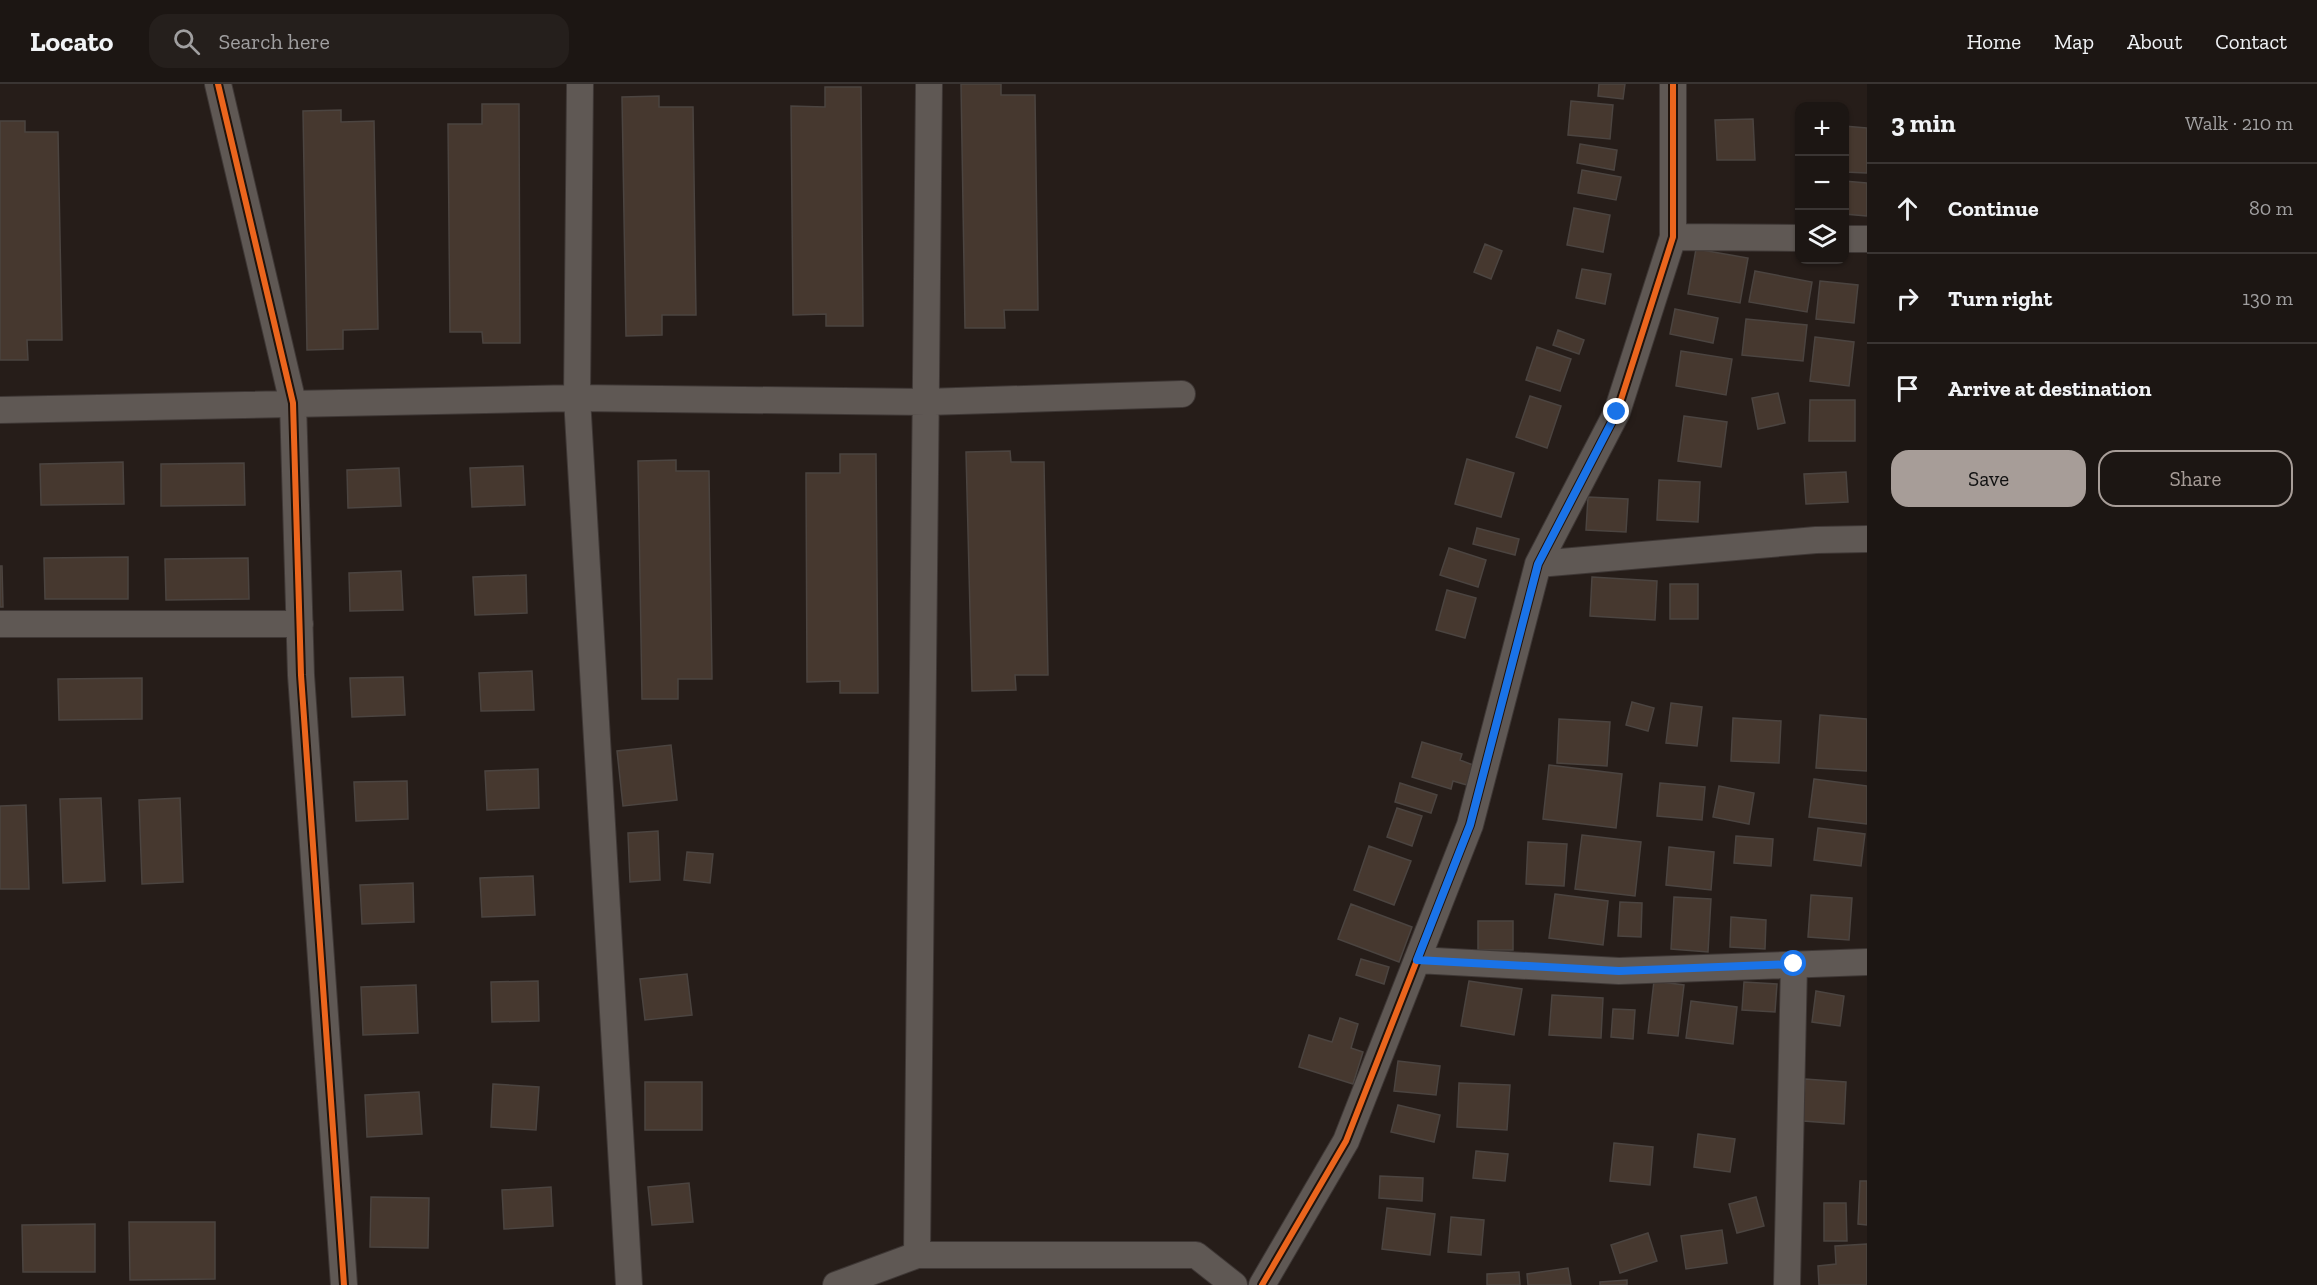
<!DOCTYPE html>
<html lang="en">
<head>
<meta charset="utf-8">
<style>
  body { margin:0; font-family:"Zilla Slab",serif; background:#251f1c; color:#f1f3f6 }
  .controls { position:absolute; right:18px; top:18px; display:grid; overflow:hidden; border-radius:12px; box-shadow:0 2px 4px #0004 }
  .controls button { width:54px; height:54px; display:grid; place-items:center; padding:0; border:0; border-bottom:2px solid #3a3533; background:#1c1613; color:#f1f3f6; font:30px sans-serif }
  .stop { position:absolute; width:18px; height:18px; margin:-14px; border:4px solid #1a73e8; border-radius:50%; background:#fff }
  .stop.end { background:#1a73e8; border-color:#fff; box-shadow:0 2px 6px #0008 }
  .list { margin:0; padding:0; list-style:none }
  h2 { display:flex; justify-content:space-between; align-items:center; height:78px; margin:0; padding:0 24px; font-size:26px }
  h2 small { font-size:20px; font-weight:400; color:#a09fa0 }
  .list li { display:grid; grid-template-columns:39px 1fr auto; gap:18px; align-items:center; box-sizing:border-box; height:90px; padding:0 24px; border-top:2px solid #3a3533 }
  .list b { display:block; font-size:22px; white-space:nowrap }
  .list em { font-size:20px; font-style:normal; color:#a09fa0 }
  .actions { display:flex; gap:12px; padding:18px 24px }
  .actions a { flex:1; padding:14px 0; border:2px solid #a79d98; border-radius:18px; text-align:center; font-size:21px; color:#a79d98 }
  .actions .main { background:#a79d98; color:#111 }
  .icon { flex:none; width:33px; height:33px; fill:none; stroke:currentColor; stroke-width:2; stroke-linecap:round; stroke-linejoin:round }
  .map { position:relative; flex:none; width:1867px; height:1201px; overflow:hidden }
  header { display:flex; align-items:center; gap:36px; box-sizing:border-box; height:84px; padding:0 30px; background:#1c1613; border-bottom:2px solid #3a3533 }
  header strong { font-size:28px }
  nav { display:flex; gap:33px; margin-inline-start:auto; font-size:21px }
  .search { width:420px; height:54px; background:#251f1c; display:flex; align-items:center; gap:15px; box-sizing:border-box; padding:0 21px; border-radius:18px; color:#a09fa0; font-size:22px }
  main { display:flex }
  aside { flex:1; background:#1c1613 }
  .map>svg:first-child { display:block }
  .building { fill:#46382f; stroke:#4b4440; stroke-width:1.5 }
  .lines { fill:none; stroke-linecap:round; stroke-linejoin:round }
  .minor-casing { stroke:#3e3735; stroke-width:28 }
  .minor { stroke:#5f5854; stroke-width:26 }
  .cycleway-casing { stroke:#21130b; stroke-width:10 }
  .cycleway { stroke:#eb651d; stroke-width:6 }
  .route { stroke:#1a73e8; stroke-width:8 }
</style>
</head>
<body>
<header>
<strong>Locato</strong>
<div class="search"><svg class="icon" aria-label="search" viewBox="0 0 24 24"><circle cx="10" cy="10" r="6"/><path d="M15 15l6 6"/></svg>Search here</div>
<nav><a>Home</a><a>Map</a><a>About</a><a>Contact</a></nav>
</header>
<main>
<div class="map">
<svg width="1867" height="1201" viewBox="0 0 1867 1201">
  <rect width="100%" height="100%" fill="#261d19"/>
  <path class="building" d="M 961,0 L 1001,0 L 1001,11 L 1035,11 L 1038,226 L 1004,226 L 1005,244 L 965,244 Z
    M 1599,0 L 1625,0 L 1623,15 L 1598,12 Z
    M 825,3 L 861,3 L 863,242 L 826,242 L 826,230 L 793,231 L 791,22 L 825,23 Z
    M 659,12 L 659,23 L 693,23 L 696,231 L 662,231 L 662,251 L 626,252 L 622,13 Z
    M 1571,17 L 1613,21 L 1610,55 L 1568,51 Z
    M 482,20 L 519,20 L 520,259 L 483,259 L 482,248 L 450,248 L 448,40 L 482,40 Z
    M 341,26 L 341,38 L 374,37 L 378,245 L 343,246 L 343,265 L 307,266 L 303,27 Z
    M 1753,35 L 1755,76 L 1717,76 L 1715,36 Z
    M 0,37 L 25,37 L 25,48 L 58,48 L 62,256 L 27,256 L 28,276 L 0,276 Z
    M 1844,42 L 1867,44 L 1867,89 L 1844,88 Z
    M 1580,60 L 1617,66 L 1614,86 L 1577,79 Z
    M 1582,86 L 1621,93 L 1616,116 L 1578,109 Z
    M 1844,97 L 1867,99 L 1867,132 L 1844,130 Z
    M 1574,124 L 1610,131 L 1603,168 L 1567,161 Z
    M 1485,160 L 1502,167 L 1491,195 L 1474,188 Z
    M 1696,165 L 1748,174 L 1740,219 L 1688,210 Z
    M 1582,185 L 1611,190 L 1605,220 L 1576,214 Z
    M 1755,187 L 1812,198 L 1807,228 L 1749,218 Z
    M 1820,197 L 1858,201 L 1854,239 L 1816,235 Z
    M 1675,225 L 1718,234 L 1713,259 L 1670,250 Z
    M 1746,235 L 1807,241 L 1803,277 L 1742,271 Z
    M 1558,246 L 1584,256 L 1579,270 L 1553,261 Z
    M 1815,253 L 1854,258 L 1849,302 L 1810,297 Z
    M 1537,263 L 1571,275 L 1560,307 L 1526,296 Z
    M 1681,267 L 1732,275 L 1726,311 L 1676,302 Z
    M 1778,309 L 1785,339 L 1758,345 L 1752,314 Z
    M 1530,312 L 1561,322 L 1547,364 L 1516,353 Z
    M 1810,316 L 1855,316 L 1855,357 L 1809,357 Z
    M 1684,332 L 1727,338 L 1721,383 L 1678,377 Z
    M 1010,367 L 1011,378 L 1044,378 L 1048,591 L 1015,591 L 1016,606 L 972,607 L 966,368 Z
    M 840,370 L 876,370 L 878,609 L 840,609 L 840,597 L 807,598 L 806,389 L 840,389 Z
    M 1467,375 L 1514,389 L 1501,433 L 1455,420 Z
    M 676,376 L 676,387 L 709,387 L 712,595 L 678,595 L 678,615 L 642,615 L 638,377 Z
    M 123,378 L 124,420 L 41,421 L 40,380 Z
    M 244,379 L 245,421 L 161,422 L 161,380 Z
    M 523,382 L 525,421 L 472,423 L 470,384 Z
    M 399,384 L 401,422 L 348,424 L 347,386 Z
    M 1846,388 L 1848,418 L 1806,420 L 1804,390 Z
    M 1659,396 L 1700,398 L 1698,438 L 1657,436 Z
    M 1588,413 L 1628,415 L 1626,448 L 1586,446 Z
    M 1477,444 L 1519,455 L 1515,471 L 1473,460 Z
    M 1449,464 L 1486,476 L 1478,503 L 1440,491 Z
    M 128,473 L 128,515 L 45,515 L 44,474 Z
    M 248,474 L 249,515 L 166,516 L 165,475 Z
    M 0,482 L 2,482 L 3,523 L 0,523 Z
    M 401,487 L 403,526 L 350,527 L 349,489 Z
    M 526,491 L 527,529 L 475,531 L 473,493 Z
    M 1592,493 L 1657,497 L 1655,536 L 1590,532 Z
    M 1670,500 L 1698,500 L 1698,535 L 1670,535 Z
    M 1447,506 L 1476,514 L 1465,554 L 1436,546 Z
    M 532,587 L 534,626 L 481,627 L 479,589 Z
    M 403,593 L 405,631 L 352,633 L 350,594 Z
    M 142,594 L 142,635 L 59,636 L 58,595 Z
    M 1632,618 L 1654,624 L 1648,647 L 1626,641 Z
    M 1671,619 L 1702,623 L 1697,662 L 1666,659 Z
    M 1820,631 L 1867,635 L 1867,687 L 1816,684 Z
    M 1733,634 L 1781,637 L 1779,679 L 1731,677 Z
    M 1559,635 L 1610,638 L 1607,682 L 1557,679 Z
    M 1422,658 L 1462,670 L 1460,676 L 1473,681 L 1467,701 L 1453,697 L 1451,705 L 1412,693 Z
    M 671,661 L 677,716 L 623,722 L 617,667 Z
    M 1549,681 L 1622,690 L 1616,744 L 1543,735 Z
    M 538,685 L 539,724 L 487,726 L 485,687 Z
    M 1814,695 L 1867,702 L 1867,740 L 1809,733 Z
    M 407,697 L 408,735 L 356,737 L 354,698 Z
    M 1400,699 L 1437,711 L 1431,729 L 1395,718 Z
    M 1660,699 L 1705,703 L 1702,736 L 1657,732 Z
    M 1719,702 L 1754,709 L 1749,740 L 1713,733 Z
    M 101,714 L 105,797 L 63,799 L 60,715 Z
    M 180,714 L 183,798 L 142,800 L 139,716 Z
    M 26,721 L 29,805 L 0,805 L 0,722 Z
    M 1397,724 L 1422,732 L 1412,762 L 1387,753 Z
    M 1818,744 L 1865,750 L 1861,782 L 1814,776 Z
    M 658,747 L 660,796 L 630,798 L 628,749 Z
    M 1582,751 L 1641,758 L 1635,812 L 1575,805 Z
    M 1736,752 L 1773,755 L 1771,782 L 1734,779 Z
    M 1528,758 L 1567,760 L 1564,802 L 1526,800 Z
    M 1369,762 L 1411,777 L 1394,821 L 1354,806 Z
    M 1669,763 L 1714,768 L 1711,806 L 1666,801 Z
    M 687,768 L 713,770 L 710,799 L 684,796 Z
    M 533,792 L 535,831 L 482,833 L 480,794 Z
    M 413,799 L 414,838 L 362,840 L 360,801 Z
    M 1555,810 L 1608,817 L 1603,861 L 1549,854 Z
    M 1811,811 L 1852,814 L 1849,856 L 1808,853 Z
    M 1674,813 L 1711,815 L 1708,868 L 1671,865 Z
    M 1620,818 L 1642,819 L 1641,853 L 1618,852 Z
    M 1351,820 L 1412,843 L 1399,878 L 1338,855 Z
    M 1731,833 L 1766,836 L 1765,865 L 1730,863 Z
    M 1478,837 L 1513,837 L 1513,866 L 1478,866 Z
    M 1361,875 L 1389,883 L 1384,900 L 1356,891 Z
    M 687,890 L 692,931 L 645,936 L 640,895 Z
    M 538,897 L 539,937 L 492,938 L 491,898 Z
    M 1469,897 L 1522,905 L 1514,951 L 1461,942 Z
    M 1654,897 L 1684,901 L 1678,952 L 1648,949 Z
    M 1744,898 L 1777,900 L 1775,928 L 1742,926 Z
    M 416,901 L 418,949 L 363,951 L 361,903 Z
    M 1816,907 L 1844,912 L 1840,942 L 1812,938 Z
    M 1552,911 L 1603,914 L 1601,954 L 1549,951 Z
    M 1691,917 L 1737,923 L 1733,960 L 1686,954 Z
    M 1613,925 L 1635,926 L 1633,955 L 1611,953 Z
    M 1340,934 L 1358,940 L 1351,964 L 1363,968 L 1353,1000 L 1299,983 L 1309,951 L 1332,958 Z
    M 1398,977 L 1440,982 L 1436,1011 L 1394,1007 Z
    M 1805,995 L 1846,998 L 1844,1040 L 1803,1037 Z
    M 645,998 L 702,998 L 702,1046 L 645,1046 Z
    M 1459,999 L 1510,1001 L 1507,1046 L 1457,1043 Z
    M 493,1000 L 539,1003 L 536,1046 L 491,1043 Z
    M 419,1008 L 422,1050 L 367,1053 L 365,1011 Z
    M 1398,1021 L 1440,1031 L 1434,1058 L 1391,1048 Z
    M 1698,1050 L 1735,1055 L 1730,1088 L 1694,1083 Z
    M 1614,1059 L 1653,1063 L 1650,1101 L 1610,1097 Z
    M 1476,1067 L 1508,1070 L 1505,1097 L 1473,1094 Z
    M 1380,1092 L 1423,1094 L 1422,1117 L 1379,1114 Z
    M 1860,1097 L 1867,1097 L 1867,1141 L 1858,1140 Z
    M 689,1099 L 693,1138 L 652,1141 L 648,1103 Z
    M 551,1103 L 553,1142 L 504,1145 L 502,1106 Z
    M 371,1113 L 429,1114 L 428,1164 L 370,1163 Z
    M 1756,1113 L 1764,1142 L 1737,1149 L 1729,1120 Z
    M 1824,1119 L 1846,1119 L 1847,1157 L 1824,1157 Z
    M 1387,1124 L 1435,1130 L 1430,1171 L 1382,1165 Z
    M 1451,1133 L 1484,1136 L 1481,1171 L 1448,1168 Z
    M 129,1138 L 215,1138 L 215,1195 L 130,1196 Z
    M 95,1140 L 95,1188 L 23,1188 L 22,1141 Z
    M 1722,1146 L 1727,1179 L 1686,1185 L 1681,1152 Z
    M 1648,1149 L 1657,1177 L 1620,1189 L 1611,1161 Z
    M 1867,1160 L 1867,1201 L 1819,1201 L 1818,1182 L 1836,1180 L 1835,1162 Z
    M 1568,1184 L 1571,1201 L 1528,1201 L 1527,1190 Z
    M 1519,1188 L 1520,1201 L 1487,1201 L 1487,1190 Z
    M 1627,1196 L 1627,1201 L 1600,1201 L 1600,1198 Z"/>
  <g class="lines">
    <g class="minor-casing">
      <path id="minor" d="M 218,0 L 293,319 L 301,591 L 344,1201
        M 580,0 L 577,314 L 629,1201
        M 1673,153 L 1800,154
        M 1844,155 L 1867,155
        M 0,326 L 577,314 L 926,318 L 1182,310
        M 1538,480 L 1816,456 L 1867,455
        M 0,540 L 300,540
        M 1417,876 L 1619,887 L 1867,878
        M 917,1171 L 929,0
        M 836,1201 L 917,1171 L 1196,1171 L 1234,1201
        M 1262,1201 L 1346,1057 L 1470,741 L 1538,480 L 1617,328 L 1673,153 L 1673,0
        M 1787,1201 L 1794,880"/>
    </g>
    <use href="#minor" class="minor"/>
    <g class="cycleway-casing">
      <path id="cycleway" d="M 218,0 L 293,319 L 301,591 L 344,1201
        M 1262,1201 L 1346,1057 L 1470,741 L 1538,480 L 1617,328 L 1673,153 L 1673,0"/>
    </g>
    <use href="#cycleway" class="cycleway"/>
  </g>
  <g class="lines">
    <path class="route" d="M 1617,328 L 1538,480 L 1470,741 L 1417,876 L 1619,887 L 1794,880"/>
  </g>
</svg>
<div class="controls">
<button>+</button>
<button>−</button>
<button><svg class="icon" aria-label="layers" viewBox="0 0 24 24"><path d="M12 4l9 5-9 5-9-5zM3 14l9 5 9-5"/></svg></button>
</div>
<div class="stop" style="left:1794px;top:880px"></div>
<div class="stop end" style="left:1617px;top:328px"></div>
</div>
<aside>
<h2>3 min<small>Walk · 210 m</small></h2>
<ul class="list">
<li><svg class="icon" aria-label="ahead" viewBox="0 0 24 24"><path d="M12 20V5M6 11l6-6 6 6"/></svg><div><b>Continue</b></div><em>80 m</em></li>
<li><svg class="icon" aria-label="right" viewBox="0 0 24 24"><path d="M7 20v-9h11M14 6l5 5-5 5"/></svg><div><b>Turn right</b></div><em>130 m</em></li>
<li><svg class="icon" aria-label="arrive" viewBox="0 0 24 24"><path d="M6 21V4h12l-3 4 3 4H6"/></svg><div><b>Arrive at destination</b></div></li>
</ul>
<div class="actions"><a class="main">Save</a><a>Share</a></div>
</aside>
</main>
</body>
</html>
